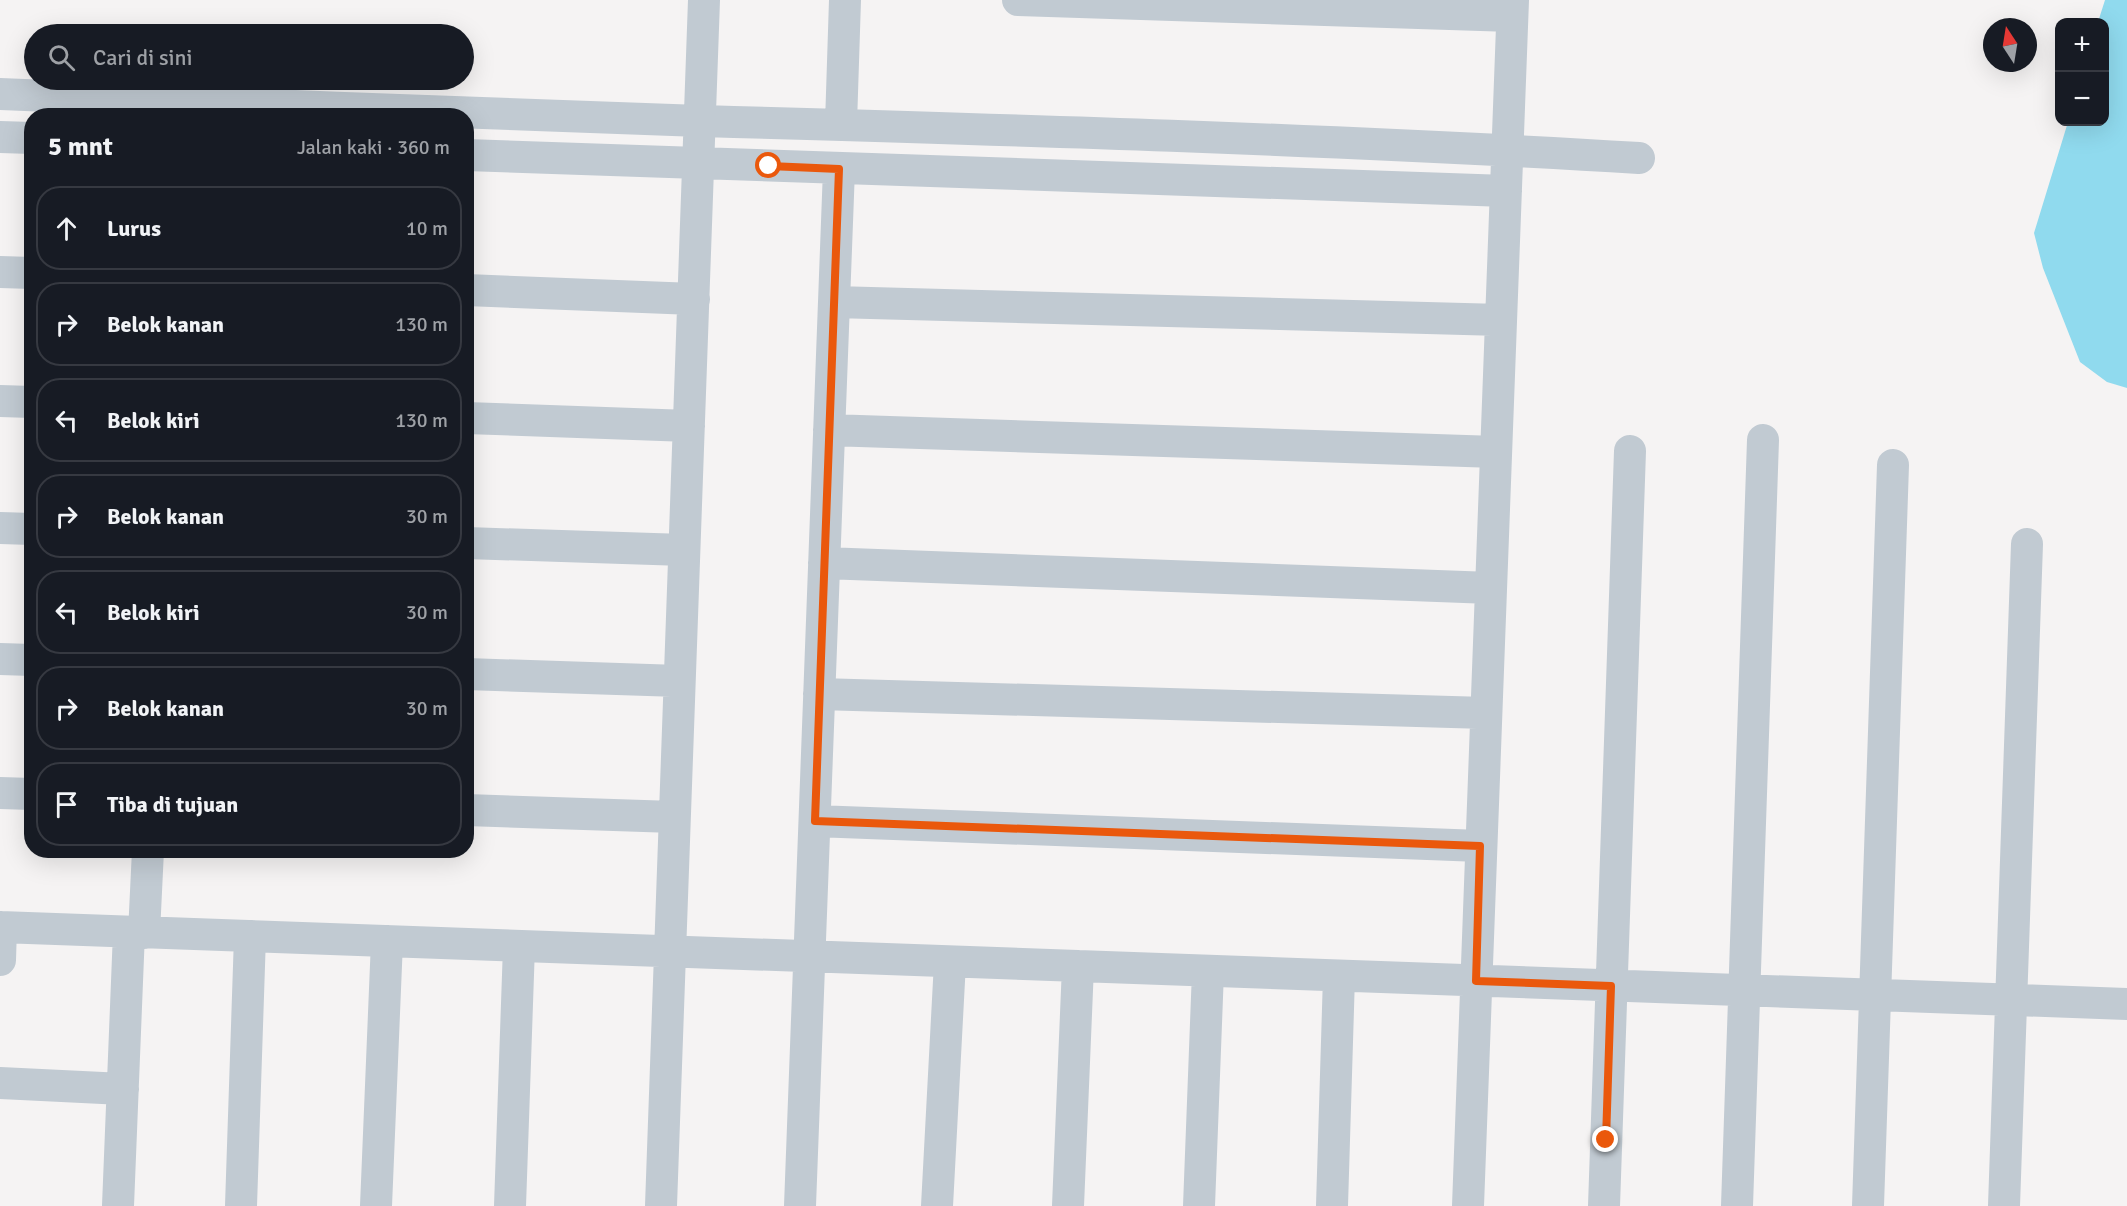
<!DOCTYPE html>
<html lang="id">
<head>
<meta charset="utf-8">
<style>
  body { margin:0; font-family:Signika,sans-serif; background:#242831; color:#f1f3f6 }
  .controls { position:absolute; right:18px; top:18px; display:grid; overflow:hidden; border-radius:12px; box-shadow:0 6px 24px #0002 }
  .controls button { width:54px; height:54px; display:grid; place-items:center; padding:0; border:0; border-bottom:2px solid #363941; background:#171b24; color:#f1f3f6; font:30px sans-serif }
  .compass { position:absolute; left:1983px; top:18px; width:54px; height:54px; border-radius:50%; background:#171b24; box-shadow:0 6px 24px #0002; rotate:348deg }
  .stop { position:absolute; width:18px; height:18px; margin:-14px; border:4px solid #ea580c; border-radius:50%; background:#fff }
  .stop.end { background:#ea580c; border-color:#fff; box-shadow:0 2px 6px #0008 }
  .list { margin:0; padding:0; list-style:none }
  h2 { display:flex; justify-content:space-between; align-items:center; height:78px; margin:0; padding:0 24px; font-size:26px }
  h2 small { font-size:20px; font-weight:400; color:#9ea1a6 }
  .list li { display:grid; grid-template-columns:39px 1fr auto; gap:18px; align-items:center; box-sizing:border-box; height:84px; margin:0 12px 12px; padding:0 12px; border:2px solid #363941; border-radius:24px }
  .list b { display:block; font-size:22px; white-space:nowrap }
  .list em { font-size:20px; font-style:normal; color:#9ea1a6 }
  .icon { flex:none; width:33px; height:33px; fill:none; stroke:currentColor; stroke-width:2; stroke-linecap:round; stroke-linejoin:round }
  .map { position:relative; flex:none; width:2127px; height:1206px; overflow:hidden }
  .search { position:absolute; background:#171b24; box-shadow:0 6px 24px #0002; left:24px; top:24px; width:450px; height:66px; display:flex; align-items:center; gap:15px; box-sizing:border-box; padding:0 21px; border-radius:33px; color:#9ea1a6; font-size:22px }
  .panel { position:absolute; background:#171b24; box-shadow:0 6px 24px #0002; left:24px; top:108px; width:450px; height:750px; border-radius:24px }
  .map>svg:first-child { display:block }
  .water { fill:#90daee }
  .lines { fill:none; stroke-linecap:round; stroke-linejoin:round }
  .street { stroke:#c1cad2; stroke-width:32 }
  .route { stroke:#ea580c; stroke-width:8 }
</style>
</head>
<body>
<div class="map">
<svg width="2127" height="1206" viewBox="0 0 2127 1206">
  <rect width="100%" height="100%" fill="#f5f3f3"/>
  <path class="water" d="M 2105,0 L 2127,0 L 2127,388 L 2107,382 L 2080,362 L 2043,268 L 2034,233 L 2068,122 L 2104,122 L 2104,22 L 2098,22 Z"/>
  <g class="lines">
    <path class="street" d="M 1018,0 L 1512,16
      M 0,94 C 233,103 467,114 700,121 C 1013,130 1327,139 1639,158
      M 841,124 L 845,0
      M 0,137 L 32,138
      M 466,155 L 1506,191
      M 0,272 L 32,273
      M 466,290 L 694,299
      M 834,302 L 1501,320
      M 0,401 L 32,402
      M 466,418 L 689,426
      M 829,430 L 1496,452
      M 0,528 L 32,529
      M 466,543 L 684,550
      M 824,563 L 1491,588
      M 0,659 L 32,660
      M 466,674 L 679,681
      M 819,694 L 1486,713
      M 0,793 L 32,794
      M 466,810 L 674,817
      M 815,821 L 1480,846
      M 0,927 L 2127,1004
      M 144,933 L 148,850
      M 0,960 L 1,927
      M 0,1083 L 123,1089
      M 118,1206 L 129,932
      M 241,1206 L 250,936
      M 376,1206 L 387,941
      M 510,1206 L 519,946
      M 661,1206 L 704,0
      M 800,1206 L 839,169
      M 937,1206 L 950,962
      M 1068,1206 L 1078,966
      M 1199,1206 L 1208,971
      M 1332,1206 L 1339,976
      M 1468,1206 L 1513,0
      M 1604,1206 L 1630,451
      M 1737,1206 L 1763,440
      M 1868,1206 L 1893,465
      M 2004,1206 L 2027,544"/>
  </g>
  <g class="lines">
    <path class="route" d="M 769,166 L 839,169 L 815,821 L 1480,846 L 1476,981 L 1611,986 L 1606,1140"/>
  </g>
</svg>
<div class="controls">
<button>+</button>
<button>−</button>
</div>
<svg class="compass" viewBox="-18 -18 36 36"><path d="M0-13l5 13h-10z" fill="#e53935"/><path d="M0 13l5-13h-10z" fill="#9ea1a6"/></svg>
<div class="stop" style="left:769px;top:166px"></div>
<div class="stop end" style="left:1606px;top:1140px"></div>
<div class="search"><svg class="icon" aria-label="search" viewBox="0 0 24 24"><circle cx="10" cy="10" r="6"/><path d="M15 15l6 6"/></svg>Cari di sini</div>
<section class="panel">
<h2>5 mnt<small>Jalan kaki · 360 m</small></h2>
<ul class="list">
<li><svg class="icon" aria-label="ahead" viewBox="0 0 24 24"><path d="M12 20V5M6 11l6-6 6 6"/></svg><div><b>Lurus</b></div><em>10 m</em></li>
<li><svg class="icon" aria-label="right" viewBox="0 0 24 24"><path d="M7 20v-9h11M14 6l5 5-5 5"/></svg><div><b>Belok kanan</b></div><em>130 m</em></li>
<li><svg class="icon" aria-label="left" viewBox="0 0 24 24"><path d="M17 20v-9H6M10 6l-5 5 5 5"/></svg><div><b>Belok kiri</b></div><em>130 m</em></li>
<li><svg class="icon" aria-label="right" viewBox="0 0 24 24"><path d="M7 20v-9h11M14 6l5 5-5 5"/></svg><div><b>Belok kanan</b></div><em>30 m</em></li>
<li><svg class="icon" aria-label="left" viewBox="0 0 24 24"><path d="M17 20v-9H6M10 6l-5 5 5 5"/></svg><div><b>Belok kiri</b></div><em>30 m</em></li>
<li><svg class="icon" aria-label="right" viewBox="0 0 24 24"><path d="M7 20v-9h11M14 6l5 5-5 5"/></svg><div><b>Belok kanan</b></div><em>30 m</em></li>
<li><svg class="icon" aria-label="arrive" viewBox="0 0 24 24"><path d="M6 21V4h12l-3 4 3 4H6"/></svg><div><b>Tiba di tujuan</b></div></li>
</ul>
</section>
</div>
</body>
</html>
